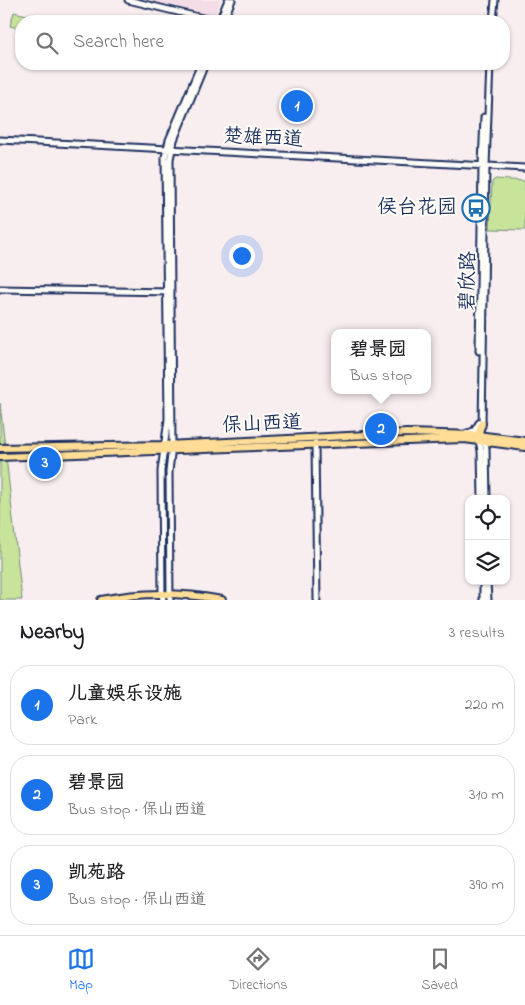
<!DOCTYPE html>
<html lang="en">
<head>
<meta charset="utf-8">
<style>
  body { margin:0; font-family:"Indie Flower","LXGW WenKai TC",sans-serif; background:#f2f2f2; color:#202124 }
  .controls { position:absolute; right:15px; bottom:15px; display:grid; overflow:hidden; border-radius:10px; box-shadow:0 1px 4px #0004 }
  .controls button { width:45px; height:45px; display:grid; place-items:center; padding:0; border:0; border-bottom:1px solid #e0e0e0; background:#fff; color:#202124; font:25px sans-serif }
  .you { position:absolute; left:241px; top:255px; width:18px; height:18px; margin:-12px; border:4px solid #fff; border-radius:50%; background:#1a73e8; box-shadow:0 0 0 8px #1a73e833 }
  .badge { display:grid; place-items:center; width:32px; height:32px; border-radius:50%; background:#1a73e8; color:#fff; font-size:16px; font-weight:700 }
  .pin { position:absolute; translate:-50% -50%; border:2px solid #fff; box-shadow:0 1px 5px #0006 }
  .popup { position:absolute; left:331px; top:329px; width:100px; height:65px; box-sizing:border-box; display:grid; place-content:center; border-radius:10px; background:#fff; filter:drop-shadow(0 1px 4px #0005); font-size:16px; white-space:nowrap; color:#757577 }
  .popup b { font-size:19px; color:#202124 }
  .popup::after { content:''; position:absolute; left:50%; top:100%; margin-left:-10px; border:10px solid transparent; border-top-color:#fff }
  .list { margin:0; padding:0; list-style:none }
  h2 { display:flex; justify-content:space-between; align-items:center; height:65px; margin:0; padding:0 20px; font-size:21px }
  h2 small { font-size:16px; font-weight:400; color:#757577 }
  .list li { display:grid; grid-template-columns:32px 1fr auto; gap:15px; align-items:center; box-sizing:border-box; height:80px; margin:0 10px 10px; padding:0 10px; border:1px solid #e0e0e0; border-radius:20px }
  .list b { display:block; font-size:19px; white-space:nowrap }
  .list p { margin:0; font-size:16px; white-space:nowrap; color:#757577 }
  .list em { font-size:16px; font-style:normal; color:#757577 }
  .icon { flex:none; width:28px; height:28px; fill:none; stroke:currentColor; stroke-width:2; stroke-linecap:round; stroke-linejoin:round }
  .map { position:relative; flex:none; width:525px; height:600px; overflow:hidden }
  .search { position:absolute; background:#fff; box-shadow:0 1px 4px #0004; left:15px; right:15px; top:15px; height:55px; display:flex; align-items:center; gap:12px; box-sizing:border-box; padding:0 18px; border-radius:20px; color:#757577; font-size:19px }
  .sheet { height:335px; background:#fff }
  nav { display:flex; justify-content:space-around; align-items:center; box-sizing:border-box; height:70px; border-top:1px solid #e0e0e0; background:#fff; font-size:14px; color:#757577 }
  nav a { display:grid; justify-items:center; gap:2px }
  nav .on { color:#1a73e8 }
  .map>svg:first-child { display:block }
  .built { fill:#f4dde6 }
  .green { fill:#c8e49b; stroke:#728a7c }
  .lines { fill:none; stroke-linecap:round; stroke-linejoin:round }
  .minor-casing { stroke:#1b2f5e; stroke-width:9 }
  .major-casing { stroke:#1b2f5e; stroke-width:10 }
  .minor { stroke:#fdfcf7; stroke-width:5 }
  .major { stroke:#ffdd96; stroke-width:6 }
  .labels { text-anchor:middle; dominant-baseline:central; stroke-width:4; stroke-linejoin:round; paint-order:stroke }
  .street-label { font-size:20px; fill:#1b2f5e; stroke:#fdfcf7 }
  .poi-label { font-size:20px; fill:#1b2f5e; stroke:#fdfcf7; text-anchor:end }
</style>
</head>
<body>
<div class="map">
<svg width="525" height="600" viewBox="0 0 525 600">
  <rect width="100%" height="100%" fill="#f9eeef"/>
  <filter id="ink" filterUnits="userSpaceOnUse"><feTurbulence type="fractalNoise" baseFrequency=".02" numOctaves="2"/><feDisplacementMap in="SourceGraphic" scale="10" xChannelSelector="R" yChannelSelector="G"/><feConvolveMatrix kernelMatrix="1 2 1 2 8 2 1 2 1" color-interpolation-filters="sRGB"/></filter>
  <g filter="url(#ink)">
    <path class="built" d="M 148,0 L 221,0 L 214,16 Z"/>
    <path class="green" d="M 14,12 L 36,17 L 35,21 L 21,21 L 21,29 L 10,26 Z
      M 285,95 L 311,98 L 310,110 L 283,109 Z
      M 495,179 L 525,181 L 525,230 L 490,229 L 492,182 Z
      M 0,403 L 22,600 L 0,600 Z"/>
    <g class="lines">
      <g class="minor-casing">
        <path id="minor" d="M 128,0 L 215,21
          M 219,21 L 228,0
          M 223,21 L 232,0
          M 493,21 L 495,0
          M 0,140 L 525,168
          M 0,289 L 171,292
          M 479,351 L 482,165 L 484,117
          M 482,426 L 486,166 L 490,64
          M 467,433 L 474,431 L 479,423
          M 479,439 L 481,451 L 482,499
          M 484,439 L 486,448 L 487,499
          M 315,443 L 317,600
          M 483,581 L 483,600
          M 487,581 L 488,600
          M 163,600 L 162,594 L 161,471 L 168,419 L 165,157 L 169,140 L 201,64
          M 170,600 L 169,472 L 172,445 L 170,159 L 174,140 L 205,64"/>
      </g>
      <g class="major-casing">
        <path id="major" d="M 475,436 L 479,432 L 482,423
          M 0,448 L 166,445 L 407,433 L 477,435 L 525,441
          M 0,457 L 433,440 L 464,439 L 525,447
          M 101,600 C 141,592 182,592 222,600"/>
      </g>
      <use href="#minor" class="minor"/>
      <use href="#major" class="major"/>
    </g>
  </g>
  <defs>
    <g id="bus-ring" transform="scale(1.4375)"><circle r="9.5" fill="#fdfcf7" stroke="#1f6fb2" stroke-width="1.5"/><path d="M-5-6H5V4H4V6H2V4H-2V6H-4V4H-5ZM-3.5-4V0h7V-4ZM-3.5 1.2v1.5H-2V1.2ZM2 1.2v1.5H3.5V1.2Z" fill="#1f6fb2"/></g>
  </defs>
  <g fill-rule="evenodd">
    <use href="#bus-ring" x="476" y="208"/>
  </g>
  <g class="labels">
    <g class="street-label">
      <text transform="translate(263 139) rotate(3)">楚雄西道</text>
      <text transform="translate(469 281) rotate(-89)">碧欣路</text>
      <text transform="translate(262 425) rotate(-2)">保山西道</text>
    </g>
    <g class="poi-label">
      <text x="457" y="208">侯台花园</text>
    </g>
  </g>
</svg>
<div class="controls">
<button><svg class="icon" aria-label="locate" viewBox="0 0 24 24"><circle cx="12" cy="12" r="6"/><path d="M12 2v4M12 18v4M2 12h4M18 12h4"/></svg></button>
<button><svg class="icon" aria-label="layers" viewBox="0 0 24 24"><path d="M12 4l9 5-9 5-9-5zM3 14l9 5 9-5"/></svg></button>
</div>
<div class="you"></div>
<div class="pin badge" style="left:297px;top:106px">1</div>
<div class="pin badge" style="left:381px;top:429px">2</div>
<div class="popup"><b>碧景园</b>Bus stop</div>
<div class="pin badge" style="left:45px;top:463px">3</div>
<div class="search"><svg class="icon" aria-label="search" viewBox="0 0 24 24"><circle cx="10" cy="10" r="6"/><path d="M15 15l6 6"/></svg>Search here</div>
</div>
<section class="sheet">
<h2>Nearby<small>3 results</small></h2>
<ul class="list">
<li><span class="badge">1</span><div><b>儿童娱乐设施</b><p>Park</p></div><em>220 m</em></li>
<li><span class="badge">2</span><div><b>碧景园</b><p>Bus stop · 保山西道</p></div><em>310 m</em></li>
<li><span class="badge">3</span><div><b>凯苑路</b><p>Bus stop · 保山西道</p></div><em>390 m</em></li>
</ul>
</section>
<nav>
<a class="on"><svg class="icon" aria-label="map" viewBox="0 0 24 24"><path d="M3 6l6-2 6 2 6-2v14l-6 2-6-2-6 2zM9 4v14M15 6v14"/></svg>Map</a>
<a><svg class="icon" aria-label="directions" viewBox="0 0 24 24"><path d="M12 3l9 9-9 9-9-9zM9 14v-3h6M13 9l2 2-2 2"/></svg>Directions</a>
<a><svg class="icon" aria-label="saved" viewBox="0 0 24 24"><path d="M7 4h10v16l-5-4-5 4z"/></svg>Saved</a>
</nav>
</body>
</html>
